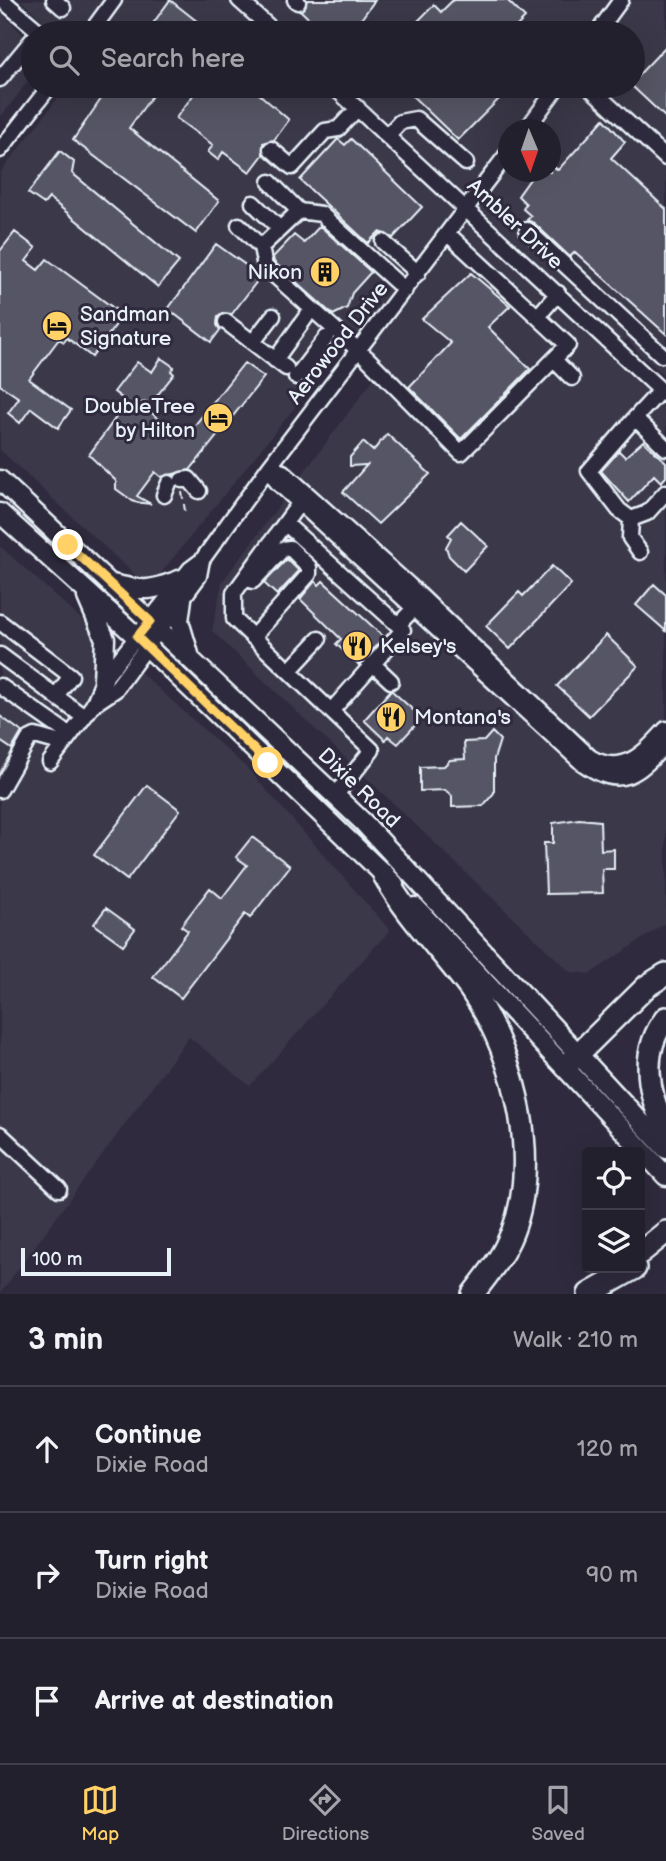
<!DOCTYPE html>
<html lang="en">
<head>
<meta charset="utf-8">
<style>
  body { margin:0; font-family:"Balsamiq Sans",sans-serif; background:#2f2d3a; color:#f1f3f6 }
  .controls { position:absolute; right:21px; bottom:21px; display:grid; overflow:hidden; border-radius:7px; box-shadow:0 7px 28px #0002 }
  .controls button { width:63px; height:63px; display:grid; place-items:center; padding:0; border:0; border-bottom:2px solid #403e4a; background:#23202e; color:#f1f3f6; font:35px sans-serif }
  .compass { position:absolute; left:498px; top:119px; width:63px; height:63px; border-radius:50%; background:#23202e; box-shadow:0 7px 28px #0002; rotate:178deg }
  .scale { position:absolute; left:21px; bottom:18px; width:150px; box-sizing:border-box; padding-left:7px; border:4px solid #e8f1f8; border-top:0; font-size:19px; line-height:24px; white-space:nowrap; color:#e8f1f8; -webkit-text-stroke:5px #2f2a3d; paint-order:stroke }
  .stop { position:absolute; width:21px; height:21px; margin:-16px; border:5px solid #ffd166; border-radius:50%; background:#fff }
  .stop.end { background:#ffd166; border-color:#fff; box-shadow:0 2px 7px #0008 }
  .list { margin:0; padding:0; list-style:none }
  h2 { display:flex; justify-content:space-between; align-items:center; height:91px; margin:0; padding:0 28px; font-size:30px }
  h2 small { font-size:23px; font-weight:400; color:#a3a3aa }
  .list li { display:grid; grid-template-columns:46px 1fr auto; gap:21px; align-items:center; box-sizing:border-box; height:126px; padding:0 28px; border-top:2px solid #403e4a }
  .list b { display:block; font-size:26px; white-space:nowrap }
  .list p { margin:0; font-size:23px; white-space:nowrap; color:#a3a3aa }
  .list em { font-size:23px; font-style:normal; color:#a3a3aa }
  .icon { flex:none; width:38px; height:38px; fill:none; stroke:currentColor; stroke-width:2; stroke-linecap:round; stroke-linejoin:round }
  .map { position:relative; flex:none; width:666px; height:1294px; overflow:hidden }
  .search { position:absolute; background:#23202e; box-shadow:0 7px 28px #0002; left:21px; right:21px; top:21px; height:77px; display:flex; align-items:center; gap:18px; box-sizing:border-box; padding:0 24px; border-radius:38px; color:#a3a3aa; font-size:26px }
  .sheet { height:469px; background:#23202e }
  nav { display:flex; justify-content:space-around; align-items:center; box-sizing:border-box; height:98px; border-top:2px solid #403e4a; background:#23202e; font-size:19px; color:#a3a3aa }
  nav a { display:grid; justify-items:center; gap:4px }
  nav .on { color:#ffd166 }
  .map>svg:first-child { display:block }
  .built { fill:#3b3749; fill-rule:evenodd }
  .building { fill:#575565; stroke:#e8f1f8; stroke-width:2 }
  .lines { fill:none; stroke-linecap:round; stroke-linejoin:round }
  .minor-casing { stroke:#e8f1f8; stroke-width:19 }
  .major-casing { stroke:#e8f1f8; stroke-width:23 }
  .highway-casing { stroke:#e8f1f8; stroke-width:26 }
  .path { stroke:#e8f1f8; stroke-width:2; stroke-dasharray:7 5; stroke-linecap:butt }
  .minor { stroke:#2f2a3d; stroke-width:14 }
  .major { stroke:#2f2a3d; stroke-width:18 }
  .highway { stroke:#2f2a3d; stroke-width:21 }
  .route { stroke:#ffd166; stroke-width:9 }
  .labels { text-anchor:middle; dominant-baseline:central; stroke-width:6; stroke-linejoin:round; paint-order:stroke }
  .street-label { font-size:21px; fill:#e8f1f8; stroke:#2f2a3d }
  .poi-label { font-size:21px; fill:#e8f1f8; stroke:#2f2a3d; text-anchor:start }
</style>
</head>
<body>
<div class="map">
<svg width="666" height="1294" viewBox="0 0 666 1294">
  <rect width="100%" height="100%" fill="#2f2a3d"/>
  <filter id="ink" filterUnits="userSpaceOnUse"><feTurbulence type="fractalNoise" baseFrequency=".0143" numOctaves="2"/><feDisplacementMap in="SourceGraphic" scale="14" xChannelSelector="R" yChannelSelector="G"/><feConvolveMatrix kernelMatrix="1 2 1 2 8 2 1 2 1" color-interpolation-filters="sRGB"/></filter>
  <g filter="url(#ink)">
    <path class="built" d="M 20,0 L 666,0 L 666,376 L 640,355 L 627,339 L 610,354 L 666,409 L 666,923 L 590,974 L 570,972 L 212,631 L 222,582 L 375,377 L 342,349 L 149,588 L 0,450 L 0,173 L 67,86 L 633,86 L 633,33 L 57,33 ZM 508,130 L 550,130 L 550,172 L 508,172 Z
      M 0,11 L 33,45 L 33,75 L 0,118 Z
      M 0,546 L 248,769 L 390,930 L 250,1086 L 189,1037 L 0,1294 Z"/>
    <path class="building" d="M 170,0 L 212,33 L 146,33 Z
      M 307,0 L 375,0 L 351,33 L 324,33 L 301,11 Z
      M 453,0 L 507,0 L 525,18 L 510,33 L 406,33 L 434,5 L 441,12 Z
      M 666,46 L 666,118 L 633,87 L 633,81 Z
      M 110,86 L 159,86 L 129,128 L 219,201 L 196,233 L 73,140 Z
      M 200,86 L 250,86 L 289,120 L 274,140 L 263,143 L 263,155 L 250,172 L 223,152 L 218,160 L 208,152 L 213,145 L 176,118 Z
      M 402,86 L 512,86 L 458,140 Z
      M 604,119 L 625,142 L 611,158 L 666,209 L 666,334 L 575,252 L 570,257 L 534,223 L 527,220 L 531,216 L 523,209 L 526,204 L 518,196 L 535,172 L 550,172 L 550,164 L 558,170 Z
      M 338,139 L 345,145 L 351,139 L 422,207 L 393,238 L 379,232 L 368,243 L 300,180 Z
      M 60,151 L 74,162 L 72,173 L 179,262 L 158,287 L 49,198 L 44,204 L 28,193 Z
      M 320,226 L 371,272 L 352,293 L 347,308 L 333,315 L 274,262 L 273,257 L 294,235 L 304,243 Z
      M 15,232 L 36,248 L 26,261 L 38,270 L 47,259 L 123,315 L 92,357 L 67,338 L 64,342 L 59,339 L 29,379 L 71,410 L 58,428 L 31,408 L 20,423 L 8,413 L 19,398 L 0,385 L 0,251 Z
      M 216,244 L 261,276 L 232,314 L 223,313 L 218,317 L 217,325 L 220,330 L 211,342 L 168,309 Z
      M 471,273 L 510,306 L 488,327 L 530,369 L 461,439 L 409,387 L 451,343 L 422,319 Z
      M 161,358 L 174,367 L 171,371 L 174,374 L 156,397 L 157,401 L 141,403 L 167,427 L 169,434 L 183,432 L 187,435 L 244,363 L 264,377 L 190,470 L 161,477 L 155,472 L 137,496 L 151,504 L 134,502 L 116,489 L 116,481 L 89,455 L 127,402 L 114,392 L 137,362 L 152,372 Z
      M 387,434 L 430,474 L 378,524 L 343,492 L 367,465 L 350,466 L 350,457 L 363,442 L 373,451 Z
      M 643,441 L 666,462 L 666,477 L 661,482 L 654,475 L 629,502 L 601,471 L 619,451 L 625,457 Z
      M 461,521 L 488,546 L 464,571 L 449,556 L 446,547 L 451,538 L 448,535 Z
      M 287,559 L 299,571 L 277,595 L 264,583 Z
      M 552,566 L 571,584 L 510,649 L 486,626 L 519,592 L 523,596 Z
      M 315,581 L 319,585 L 323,581 L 384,637 L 359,665 L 336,644 L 341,639 L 300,599 Z
      M 654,584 L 666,595 L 666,631 L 636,605 Z
      M 606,635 L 638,666 L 589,716 L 557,686 Z
      M 391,690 L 422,718 L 398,744 L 388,736 L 385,740 L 364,720 Z
      M 0,716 L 22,732 L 12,749 L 0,741 Z
      M 492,732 L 500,740 L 494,759 L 494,793 L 483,806 L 452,807 L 452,796 L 445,790 L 420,791 L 420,767 L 444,766 L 450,760 L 465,759 L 464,742 L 484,741 Z
      M 147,785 L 180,810 L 127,880 L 94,855 Z
      M 579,819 L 600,821 L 601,850 L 614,849 L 614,869 L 602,869 L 603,893 L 546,894 L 544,843 L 553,843 L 553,823 Z
      M 252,837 L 290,866 L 250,918 L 245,914 L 181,998 L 153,977 L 188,931 L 181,926 L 210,888 L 222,898 L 247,865 L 236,857 Z
      M 106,908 L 135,929 L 123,945 L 94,924 Z"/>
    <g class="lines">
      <g class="minor-casing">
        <path id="minor" d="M 2,0 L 41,33
          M 54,0 L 63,8
          M 239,0 L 276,33
          M 295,0 L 298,2
          M 90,33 L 114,0
          M 597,33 L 621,0
          M 0,79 L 33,39
          M 333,86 L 666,395
          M 588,86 L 666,158
          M 526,130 L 558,86
          M 388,135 L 400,122 L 416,119 L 466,163
          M 271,149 L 292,167 L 325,131 L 338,129 L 358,108
          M 0,150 L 50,86
          M 270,182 L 299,211
          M 253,203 L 280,229
          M 239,225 L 261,247
          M 527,230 L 662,355
          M 383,242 L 418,273
          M 405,290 L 321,214 L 299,211 L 261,247 L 265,267 L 367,358 L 461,453 L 568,345 L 448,234
          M 538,316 L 558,293
          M 226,322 L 286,368
          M 253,342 L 273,316
          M 275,360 L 306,317
          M 554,360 L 572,378
          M 296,377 L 326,338
          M 661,390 L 635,418 L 666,448
          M 635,418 L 589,471 L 619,510 L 631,519 L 647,513 L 666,492
          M 269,467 L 277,482 L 582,763 C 622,791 637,775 666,744
          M 269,467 L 283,472 L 409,585 L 590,757 C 623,777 645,752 666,729
          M 182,480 L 189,479 L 199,491
          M 164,495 L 169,483
          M 304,497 L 234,593 L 234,619 L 372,750 L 335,796
          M 631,519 L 630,538 L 640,552
          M 286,524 L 398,625
          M 0,622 L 71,676 L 56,696
          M 253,637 L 309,574 L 309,567 L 290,548 L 283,549 L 253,581
          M 0,655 L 84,717
          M 373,664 L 391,681
          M 290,670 L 319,639
          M 0,686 L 70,735
          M 94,704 L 115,690 L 199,576 L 202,560
          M 332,710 L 403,630 L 398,625 L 420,602
          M 50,762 L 93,705 L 103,680 L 190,569 L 202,560 L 269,467 L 508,153
          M 0,790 L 29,739 L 35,736 L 64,744
          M 0,1134 L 59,1189"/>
      </g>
      <g class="major-casing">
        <path id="major" d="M 0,480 L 362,821 L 666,1149
          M 0,513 L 137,637 L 394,884
          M 112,584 C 145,592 151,591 182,579
          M 87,597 L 105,639 L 103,680
          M 182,599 L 179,621 L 189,654
          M 415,907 L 666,1176"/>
      </g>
      <g class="highway-casing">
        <path id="highway" d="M 384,875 C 407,917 442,951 470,989 C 517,1055 545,1172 506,1246 C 498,1263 484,1279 473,1294
          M 666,1018 C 639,1053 648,1094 666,1131
          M 566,1066 L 647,986 L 666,974
          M 640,1253 L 666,1232
          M 589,1294 L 635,1268"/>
      </g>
      <path class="path" d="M 182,492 L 185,511"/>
      <use href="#minor" class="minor"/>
      <use href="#major" class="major"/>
      <use href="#highway" class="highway"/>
    </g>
  </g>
  <g class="lines" filter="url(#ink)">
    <path class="route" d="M 68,545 L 150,621 L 137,637 L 268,763"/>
  </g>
  <defs>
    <g id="building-disc" transform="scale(1.575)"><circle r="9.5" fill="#ffd166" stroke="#2f2a3d"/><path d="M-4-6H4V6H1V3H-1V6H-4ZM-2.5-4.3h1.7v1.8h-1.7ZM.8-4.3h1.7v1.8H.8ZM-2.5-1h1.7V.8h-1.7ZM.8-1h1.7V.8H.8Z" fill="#111"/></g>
    <g id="hotel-disc" transform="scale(1.575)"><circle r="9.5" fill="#ffd166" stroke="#2f2a3d"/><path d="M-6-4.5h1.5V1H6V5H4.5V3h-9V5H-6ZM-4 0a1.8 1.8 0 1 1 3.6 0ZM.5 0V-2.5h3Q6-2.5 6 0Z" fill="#111"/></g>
    <g id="restaurant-disc" transform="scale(1.575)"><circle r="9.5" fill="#ffd166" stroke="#2f2a3d"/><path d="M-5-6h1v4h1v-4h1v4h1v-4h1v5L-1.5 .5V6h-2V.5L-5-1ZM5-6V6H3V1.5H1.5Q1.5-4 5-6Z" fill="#111"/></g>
  </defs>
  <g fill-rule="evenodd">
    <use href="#building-disc" x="325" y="272"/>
    <use href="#hotel-disc" x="57" y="326"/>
    <use href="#hotel-disc" x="218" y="418"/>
    <use href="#restaurant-disc" x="357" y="646"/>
    <use href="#restaurant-disc" x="391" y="717"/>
  </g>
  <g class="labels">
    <g class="street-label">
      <text transform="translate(515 224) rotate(43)">Ambler Drive</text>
      <text transform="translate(338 343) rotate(-52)">Aerowood Drive</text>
      <text transform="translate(359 788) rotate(44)">Dixie Road</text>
    </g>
    <g class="poi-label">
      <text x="302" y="272" text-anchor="end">Nikon</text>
      <text x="80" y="314">Sandman<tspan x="80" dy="24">Signature</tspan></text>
      <text x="195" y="406" text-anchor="end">DoubleTree<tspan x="195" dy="24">by Hilton</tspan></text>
      <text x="380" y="646">Kelsey's</text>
      <text x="414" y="717">Montana's</text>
    </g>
  </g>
</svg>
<div class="controls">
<button><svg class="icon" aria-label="locate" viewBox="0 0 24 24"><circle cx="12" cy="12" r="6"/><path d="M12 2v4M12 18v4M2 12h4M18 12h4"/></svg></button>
<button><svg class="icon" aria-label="layers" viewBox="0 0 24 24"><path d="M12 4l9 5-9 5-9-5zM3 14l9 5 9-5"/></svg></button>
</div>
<svg class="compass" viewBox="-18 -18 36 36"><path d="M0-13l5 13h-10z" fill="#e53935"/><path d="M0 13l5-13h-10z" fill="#a3a3aa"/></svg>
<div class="scale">100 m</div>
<div class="stop" style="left:268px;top:763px"></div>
<div class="stop end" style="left:68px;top:545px"></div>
<div class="search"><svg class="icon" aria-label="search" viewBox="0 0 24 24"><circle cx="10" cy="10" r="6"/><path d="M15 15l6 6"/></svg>Search here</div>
</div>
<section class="sheet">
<h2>3 min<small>Walk · 210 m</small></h2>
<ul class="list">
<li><svg class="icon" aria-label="ahead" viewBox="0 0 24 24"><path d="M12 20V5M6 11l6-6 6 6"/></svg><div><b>Continue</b><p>Dixie Road</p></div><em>120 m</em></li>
<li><svg class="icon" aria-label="right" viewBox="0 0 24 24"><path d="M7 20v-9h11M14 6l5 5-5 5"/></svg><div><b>Turn right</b><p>Dixie Road</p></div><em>90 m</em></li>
<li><svg class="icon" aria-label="arrive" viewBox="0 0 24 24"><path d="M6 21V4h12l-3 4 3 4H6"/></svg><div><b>Arrive at destination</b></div></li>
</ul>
</section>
<nav>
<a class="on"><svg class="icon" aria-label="map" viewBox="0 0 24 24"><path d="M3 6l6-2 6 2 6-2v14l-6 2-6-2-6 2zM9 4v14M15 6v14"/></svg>Map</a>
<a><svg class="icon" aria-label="directions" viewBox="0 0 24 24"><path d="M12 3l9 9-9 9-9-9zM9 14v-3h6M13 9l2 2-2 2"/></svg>Directions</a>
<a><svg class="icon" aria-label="saved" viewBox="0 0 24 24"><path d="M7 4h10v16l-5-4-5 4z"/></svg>Saved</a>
</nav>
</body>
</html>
